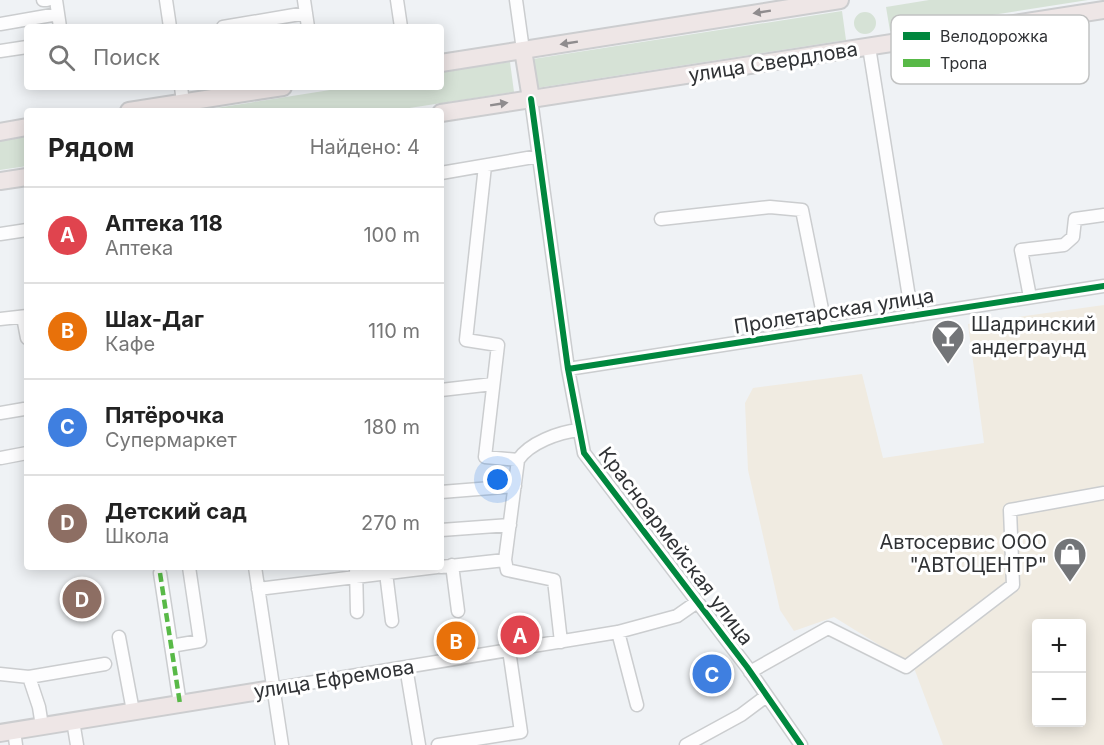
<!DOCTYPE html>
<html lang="ru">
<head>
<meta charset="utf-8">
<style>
  body { margin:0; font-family:Inter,sans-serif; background:#f2f2f2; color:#222 }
  .controls { position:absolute; right:18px; bottom:18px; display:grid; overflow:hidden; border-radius:6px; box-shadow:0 3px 15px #0003 }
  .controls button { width:54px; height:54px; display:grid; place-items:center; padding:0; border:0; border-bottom:2px solid #e0e0e0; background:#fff; color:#222; font:30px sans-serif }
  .you { position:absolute; left:498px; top:480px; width:21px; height:21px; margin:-15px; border:4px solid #fff; border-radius:50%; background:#1a73e8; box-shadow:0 0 0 9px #1a73e833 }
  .badge { display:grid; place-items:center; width:39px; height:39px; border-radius:50%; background:#0f766e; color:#fff; font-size:20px; font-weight:700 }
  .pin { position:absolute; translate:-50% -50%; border:3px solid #fff; box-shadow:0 2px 6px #0006 }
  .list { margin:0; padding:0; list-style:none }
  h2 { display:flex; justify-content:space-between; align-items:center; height:78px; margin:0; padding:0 24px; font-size:26px }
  h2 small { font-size:20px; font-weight:400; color:#767676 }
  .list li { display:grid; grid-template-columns:39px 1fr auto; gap:18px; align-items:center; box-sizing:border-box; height:96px; padding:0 24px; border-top:2px solid #e0e0e0 }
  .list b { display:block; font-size:22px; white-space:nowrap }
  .list p { margin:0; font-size:20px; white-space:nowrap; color:#767676 }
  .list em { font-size:20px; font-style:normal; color:#767676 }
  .icon { flex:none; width:33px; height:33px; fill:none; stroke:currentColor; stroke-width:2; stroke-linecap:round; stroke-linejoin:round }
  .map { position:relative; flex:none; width:1104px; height:745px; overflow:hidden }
  .search { position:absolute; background:#fff; box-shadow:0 3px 15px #0003; left:24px; top:24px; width:420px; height:66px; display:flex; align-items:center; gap:15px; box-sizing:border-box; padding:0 21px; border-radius:6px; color:#767676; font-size:22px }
  .panel { position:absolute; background:#fff; box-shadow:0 3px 15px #0003; left:24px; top:108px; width:420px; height:462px; border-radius:6px }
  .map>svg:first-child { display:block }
  .industrial { fill:#f0ebe1; fill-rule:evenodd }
  .green { fill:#d6e2d6 }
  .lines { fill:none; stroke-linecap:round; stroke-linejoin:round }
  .minor-casing { stroke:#cbcdcf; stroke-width:15 }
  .major-casing { stroke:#cccdcf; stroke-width:20 }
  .minor { stroke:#fdfdfe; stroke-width:12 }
  .major { stroke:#eee6e6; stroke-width:16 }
  .quiet { stroke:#58b947; stroke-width:4.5; stroke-dasharray:9 4.5; stroke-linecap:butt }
  .cycleway-casing { stroke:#fff; stroke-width:10 }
  .cycleway { stroke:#00873e; stroke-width:6 }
  .oneway { fill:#8f8c8e }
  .labels { text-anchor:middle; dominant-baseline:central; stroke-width:6; stroke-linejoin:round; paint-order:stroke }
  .street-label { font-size:20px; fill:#303235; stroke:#fff }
  .poi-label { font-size:20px; fill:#303235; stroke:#fff; text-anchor:start }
  .key { fill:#fff; stroke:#c1c2c2; stroke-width:1.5 }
  .key-label { font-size:16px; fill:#303235 }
</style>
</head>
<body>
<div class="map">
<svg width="1104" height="745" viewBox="0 0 1104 745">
  <rect width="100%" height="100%" fill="#eff2f5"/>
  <path class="industrial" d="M 1104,305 L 1104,745 L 943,745 L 911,660 L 897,656 L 834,617 L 794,631 L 780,610 L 748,470 L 745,403 L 753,388 L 862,374 L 883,458 L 984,443 L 968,324 ZM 1036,624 L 1082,624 L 1082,722 L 1036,722 Z"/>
  <path class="green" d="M 929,0 L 1088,0 L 890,31 L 886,7 Z
    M 842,11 L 846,40 L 537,88 L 533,59 Z
    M854 23a11 11 0 1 1 22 0a11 11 0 1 1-22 0Z
    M 510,62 L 514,92 L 390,111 L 197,111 L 349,87 L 441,87 L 441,72 Z
    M 27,136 L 27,166 L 0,170 L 0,141 Z"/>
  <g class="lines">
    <g class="minor-casing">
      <path id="minor" d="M 43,0 L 47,0
        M 56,0 L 60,27
        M 166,0 L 170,27
        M 304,0 L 308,27
        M 397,0 L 401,27
        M 516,0 L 523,50
        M 0,24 L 58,14
        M 223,27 L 306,13
        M 869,47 L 912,316
        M 0,51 L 27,47
        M 181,87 L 183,102
        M 531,99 L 568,369 L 584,453 L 747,667 L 801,745
        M 441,173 L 539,156
        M 661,219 L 770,207 L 802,210 L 826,329
        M 0,234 L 27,230
        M 1030,297 L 1021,250 L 1064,245 L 1073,237 L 1075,219 L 1104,215
        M 23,317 L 27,338
        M 0,319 L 27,316
        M 568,369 L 1104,286
        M 441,390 L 493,384
        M 0,413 L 24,409
        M 1,458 L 27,453
        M 518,460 C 529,443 559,432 579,430
        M 441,492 L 515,486
        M 441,530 L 510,525
        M 505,560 L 507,570 L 554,580 L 561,642
        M 452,565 L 458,611
        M 255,567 L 282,745
        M 356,567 L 357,612
        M 441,567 L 505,560 L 518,460 L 485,457 L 498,345 L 466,340 L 485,166
        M 160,573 L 180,704
        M 386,573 L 392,621
        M 258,589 L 437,567
        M 618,632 L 637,705
        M 119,637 L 133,711
        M 171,646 L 200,641 L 189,567
        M 406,667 L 419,745
        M 750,672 L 828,628 L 906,667 L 1013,585 L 1010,510 L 1104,493
        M 0,674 L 29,677 L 39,707 L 42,726
        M 29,677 L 105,664
        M 272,689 L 618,632 L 677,616 L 697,602
        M 73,721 L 77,745
        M 14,731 L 16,745
        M 438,745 L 521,732 L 509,650
        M 686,745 L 741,715 L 765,697"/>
    </g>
    <g class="major-casing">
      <path id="major" d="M 523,50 L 531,99
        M 441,63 L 840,0
        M 129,111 L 283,87
        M 441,113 L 1104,10
        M 0,132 L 27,127
        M 0,181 L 27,177
        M 0,733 L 272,689"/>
    </g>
    <use href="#minor" class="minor"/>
    <use href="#major" class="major"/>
    <path class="quiet" d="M 160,573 L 180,704"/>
    <g class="cycleway-casing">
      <path id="cycleway" d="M 531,99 L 568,369 L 584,453 L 747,667 L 801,745
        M 568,369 L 1104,286"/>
    </g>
    <use href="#cycleway" class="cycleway"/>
  </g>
  <defs><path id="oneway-solid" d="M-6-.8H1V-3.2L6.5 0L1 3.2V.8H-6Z" transform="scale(1.5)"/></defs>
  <g class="oneway">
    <use href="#oneway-solid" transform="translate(762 12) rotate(171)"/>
    <use href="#oneway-solid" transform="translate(569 43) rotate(171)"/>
    <use href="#oneway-solid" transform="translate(499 104) rotate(-9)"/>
  </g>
  <defs>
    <g id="bar-pin" transform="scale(1.725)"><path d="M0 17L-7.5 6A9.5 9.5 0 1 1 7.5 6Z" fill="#737578" stroke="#fff"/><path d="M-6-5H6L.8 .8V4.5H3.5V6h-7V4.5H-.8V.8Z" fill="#fff"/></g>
    <g id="shop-pin" transform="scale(1.725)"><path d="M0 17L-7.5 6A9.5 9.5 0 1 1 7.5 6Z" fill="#737578" stroke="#fff"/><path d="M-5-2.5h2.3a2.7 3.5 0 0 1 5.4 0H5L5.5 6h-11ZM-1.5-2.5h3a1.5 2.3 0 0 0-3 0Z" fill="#fff"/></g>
  </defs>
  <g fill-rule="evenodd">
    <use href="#bar-pin" x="948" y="336"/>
    <use href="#shop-pin" x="1070" y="554"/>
  </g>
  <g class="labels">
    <g class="street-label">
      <text transform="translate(773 62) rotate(-9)">улица Свердлова</text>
      <text transform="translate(834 311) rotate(-9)">Пролетарская улица</text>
      <text transform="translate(676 546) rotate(53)">Красноармейская улица</text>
      <text transform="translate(334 679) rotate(-9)">улица Ефремова</text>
    </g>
    <g class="poi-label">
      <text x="971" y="324">Шадринский<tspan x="971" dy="23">андеграунд</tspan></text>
      <text x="1047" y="542" text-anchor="end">Автосервис ООО<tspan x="1047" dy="23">"АВТОЦЕНТР"</tspan></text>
    </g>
  </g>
  <rect x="891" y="15" width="198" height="69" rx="9" class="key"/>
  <rect x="903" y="32" width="27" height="8" fill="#00873e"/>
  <rect x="903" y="59" width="27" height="8" fill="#58b947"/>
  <g class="key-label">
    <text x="940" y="42">Велодорожка</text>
    <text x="940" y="69">Тропа</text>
  </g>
</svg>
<div class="controls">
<button>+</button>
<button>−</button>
</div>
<div class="you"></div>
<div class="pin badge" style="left:520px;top:635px;background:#e0444e">A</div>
<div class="pin badge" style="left:456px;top:641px;background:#e8710a">B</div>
<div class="pin badge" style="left:712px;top:674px;background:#3f7fe0">C</div>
<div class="pin badge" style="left:82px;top:599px;background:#8d6e63">D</div>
<div class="search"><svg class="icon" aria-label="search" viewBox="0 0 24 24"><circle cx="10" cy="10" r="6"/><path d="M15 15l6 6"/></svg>Поиск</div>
<section class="panel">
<h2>Рядом<small>Найдено: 4</small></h2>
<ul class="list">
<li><span class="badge" style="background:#e0444e">A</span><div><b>Аптека 118</b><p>Аптека</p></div><em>100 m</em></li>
<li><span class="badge" style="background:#e8710a">B</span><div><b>Шах-Даг</b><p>Кафе</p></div><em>110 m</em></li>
<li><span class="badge" style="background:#3f7fe0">C</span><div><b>Пятёрочка</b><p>Супермаркет</p></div><em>180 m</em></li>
<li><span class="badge" style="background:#8d6e63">D</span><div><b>Детский сад</b><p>Школа</p></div><em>270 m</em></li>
</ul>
</section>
</div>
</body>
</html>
